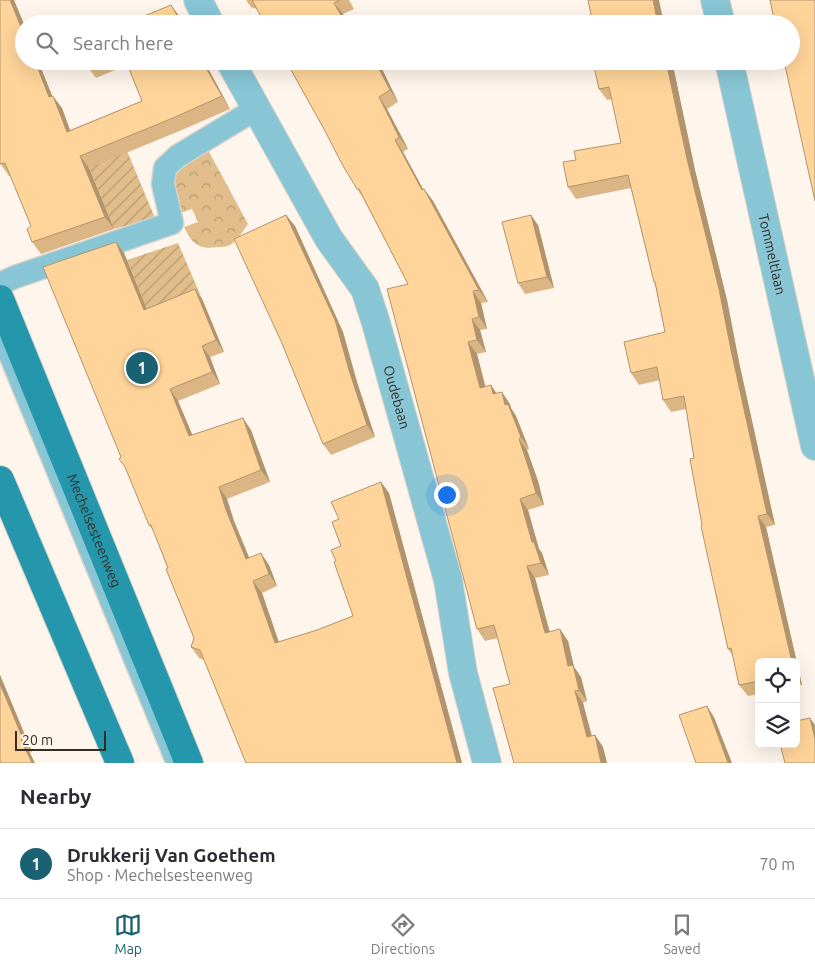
<!DOCTYPE html>
<html lang="en">
<head>
<meta charset="utf-8">
<style>
  body { margin:0; font-family:Ubuntu,sans-serif; background:#f2f2f3; color:#2b2b33 }
  .controls { position:absolute; right:15px; bottom:15px; display:grid; overflow:hidden; border-radius:8px; box-shadow:0 5px 20px #0002 }
  .controls button { width:45px; height:45px; display:grid; place-items:center; padding:0; border:0; border-bottom:1px solid #e1e1e2; background:#fff; color:#2b2b33; font:25px sans-serif }
  .scale { position:absolute; left:15px; bottom:12px; width:91px; box-sizing:border-box; padding-left:5px; border:2px solid #342d24; border-top:0; font-size:14px; line-height:18px; white-space:nowrap; color:#342d24; -webkit-text-stroke:4px #fef6ec; paint-order:stroke }
  .you { position:absolute; left:446px; top:494px; width:18px; height:18px; margin:-12px; border:4px solid #fff; border-radius:50%; background:#1a73e8; box-shadow:0 0 0 8px #1a73e833 }
  .badge { display:grid; place-items:center; width:32px; height:32px; border-radius:50%; background:#1a6271; color:#fff; font-size:16px; font-weight:700 }
  .pin { position:absolute; translate:-50% -50%; border:2px solid #fff; box-shadow:0 1px 5px #0006 }
  .list { margin:0; padding:0; list-style:none }
  h2 { display:flex; justify-content:space-between; align-items:center; height:65px; margin:0; padding:0 20px; font-size:21px }
  h2 small { font-size:16px; font-weight:400; color:#7c7c81 }
  .list li { display:grid; grid-template-columns:32px 1fr auto; gap:15px; align-items:center; box-sizing:border-box; height:70px; padding:0 20px; border-top:1px solid #e1e1e2 }
  .list b { display:block; font-size:19px; white-space:nowrap }
  .list p { margin:0; font-size:16px; white-space:nowrap; color:#7c7c81 }
  .list em { font-size:16px; font-style:normal; color:#7c7c81 }
  .icon { flex:none; width:28px; height:28px; fill:none; stroke:currentColor; stroke-width:2; stroke-linecap:round; stroke-linejoin:round }
  .map { position:relative; flex:none; width:815px; height:763px; overflow:hidden }
  .search { position:absolute; background:#fff; box-shadow:0 5px 20px #0002; left:15px; right:15px; top:15px; height:55px; display:flex; align-items:center; gap:12px; box-sizing:border-box; padding:0 18px; border-radius:28px; color:#7c7c81; font-size:19px }
  .sheet { height:135px; background:#fff }
  nav { display:flex; justify-content:space-around; align-items:center; box-sizing:border-box; height:70px; border-top:1px solid #e1e1e2; background:#fff; font-size:14px; color:#7c7c81 }
  nav a { display:grid; justify-items:center; gap:2px }
  nav .on { color:#1a6271 }
  .map>svg:first-child { display:block }
  .park { fill:url(#park-crowns) }
  .garden { fill:url(#garden-furrows) }
  .lines { fill:none; stroke-linecap:round; stroke-linejoin:round }
  .service-casing { stroke:#dad2c8; stroke-width:18 }
  .pedestrian-casing { stroke:#dad2c8; stroke-width:25 }
  .minor-casing { stroke:#dad2c8; stroke-width:30 }
  .primary-casing { stroke:#dad2c8; stroke-width:30 }
  .service { stroke:#88c6d5; stroke-width:15 }
  .pedestrian { stroke:#88c6d5; stroke-width:22 }
  .minor { stroke:#88c6d5; stroke-width:28 }
  .primary { stroke:#2597ad; stroke-width:28 }
  .wall { fill:#dbb684 }
  .shaded-wall { fill:#b2946c }
  .building { fill:#ffd49a; stroke:#b2946c }
  .labels { text-anchor:middle; dominant-baseline:central; stroke-width:5; stroke-linejoin:round; paint-order:stroke }
  .street-label { font-size:14px; fill:#342d24; stroke:#fef6ec }
</style>
</head>
<body>
<div class="map">
<svg width="815" height="763" viewBox="0 0 815 763">
  <defs>
    <pattern id="park-crowns" width="20" height="18" patternUnits="userSpaceOnUse" patternTransform="scale(1.25)"><rect width="20" height="18" fill="#e1bd8b"/><path d="M2 6a3 3 0 1 1 6 0M12 15a3 3 0 1 1 6 0" fill="none" stroke="#b79a71"/></pattern>
    <pattern id="garden-furrows" width="10" height="10" patternUnits="userSpaceOnUse" patternTransform="scale(1.25)"><rect width="10" height="10" fill="#e1bd8b"/><path d="M-1 1l2-2M0 10L10 0M9 11l2-2" fill="none" stroke="#b79a71"/></pattern>
  </defs>
  <rect width="100%" height="100%" fill="#fef6ec"/>
  <path class="park" d="M 208,150 L 248,224 C 243,231 238,240 230,245 C 226,247 222,247 218,247 C 199,250 192,244 184,227 L 198,222 L 192,209 L 180,213 L 171,190 L 174,168 Z"/>
  <path class="garden" d="M 117,127 L 155,218 L 114,229 L 79,143 Z
    M 178,243 L 203,301 L 152,322 L 127,260 Z"/>
  <g class="lines">
    <g class="service-casing">
      <path id="service" d="M 0,339 L 174,763"/>
    </g>
    <g class="pedestrian-casing">
      <path id="pedestrian" d="M 0,284 L 15,277 L 172,223 L 163,184 L 165,168 L 178,156 L 256,109"/>
    </g>
    <g class="minor-casing">
      <g id="minor">
        <path d="M 198,0 L 210,24"/>
        <path d="M 715,0 L 721,24"/>
        <path id="s1" d="M 230,61 L 329,239 L 365,289 L 376,323 L 448,580 L 463,673 L 487,763"/>
        <path id="s2" d="M 729,61 L 815,446"/>
      </g>
    </g>
    <g class="primary-casing">
      <g id="primary">
        <path id="s3" d="M 0,299 L 189,763"/>
        <path d="M 0,480 L 120,763"/>
      </g>
    </g>
    <use href="#service" class="service"/>
    <use href="#pedestrian" class="pedestrian"/>
    <use href="#minor" class="minor"/>
    <use href="#primary" class="primary"/>
  </g>
  <path class="wall" d="M 0,0 L 14,0 L 52,96 L 62,108 L 70,130 L 142,101 L 127,65 L 96,78 L 87,66 L 85,61 L 204,61 L 230,109 L 182,130 L 89,168 L 114,229 L 41,254 L 32,242 L 31,226 L 11,176 L 9,176 L 0,163 Z
    M 246,0 L 349,0 L 354,9 L 343,14 L 257,9 L 251,7 Z
    M 286,61 L 376,61 L 383,71 L 398,102 L 387,109 L 408,149 L 403,152 L 423,189 L 424,189 L 433,201 L 488,302 L 481,303 L 487,329 L 480,330 L 486,352 L 477,354 L 485,387 L 491,385 L 496,394 L 510,404 L 511,408 L 516,416 L 529,449 L 527,450 L 538,481 L 544,505 L 528,510 L 539,549 L 542,553 L 549,575 L 535,578 L 550,632 L 568,641 L 574,667 L 581,677 L 587,701 L 583,703 L 592,736 L 595,735 L 603,747 L 607,763 L 514,763 L 510,684 L 498,638 L 485,641 L 477,629 L 408,284 L 363,198 L 357,189 Z
    M 596,61 L 672,61 L 695,170 L 727,300 L 739,362 L 775,525 L 766,527 L 802,685 L 796,686 L 796,662 L 759,662 L 759,694 L 748,696 L 739,685 L 733,656 L 728,649 L 702,525 L 694,458 L 686,409 L 671,412 L 663,400 L 660,380 L 639,385 L 631,373 L 665,332 L 655,284 L 654,282 L 631,188 L 576,199 L 568,187 L 576,160 L 621,143 L 612,99 L 607,100 L 599,89 Z
    M 286,215 L 295,226 L 343,332 L 357,382 L 375,437 L 331,455 L 323,444 Z
    M 538,225 L 554,288 L 525,294 L 518,283 Z
    M 116,242 L 124,253 L 147,309 L 203,301 L 224,352 L 210,357 L 220,384 L 178,401 L 192,435 L 251,430 L 270,482 L 227,499 L 234,521 L 249,557 L 269,565 L 277,586 L 262,593 L 279,642 L 317,630 L 353,616 L 336,561 L 341,546 L 339,519 L 381,482 L 389,493 L 462,763 L 246,763 L 204,660 L 199,658 L 191,647 L 194,638 L 154,532 L 149,525 L 121,457 Z
    M 0,675 L 32,752 L 0,763 Z"/>
  <path class="shaded-wall" d="M 10,0 L 14,0 L 24,24 L 24,34 Z
    M 653,0 L 659,0 L 664,24 L 658,24 Z
    M 334,3 L 343,14 L 348,24 L 346,24 Z
    M 171,5 L 180,17 L 184,24 L 182,24 Z
    M 35,61 L 38,61 L 58,110 L 49,97 Z
    M 202,61 L 204,61 L 230,109 L 222,96 Z
    M 375,61 L 383,71 L 398,102 L 390,90 Z
    M 666,61 L 672,61 L 695,170 L 727,300 L 739,362 L 775,525 L 767,514 L 687,159 Z
    M 53,96 L 62,108 L 75,144 L 67,132 Z
    M 379,97 L 387,109 L 408,149 L 399,137 Z
    M 395,140 L 403,152 L 430,202 L 422,190 Z
    M 80,156 L 89,168 L 114,229 L 105,217 Z
    M 424,189 L 433,201 L 488,302 L 479,290 Z
    M 286,215 L 295,226 L 343,332 L 357,382 L 375,437 L 367,425 Z
    M 531,215 L 538,225 L 554,288 L 547,277 Z
    M 116,242 L 124,253 L 152,322 L 144,310 Z
    M 195,289 L 203,301 L 224,352 L 216,340 Z
    M 473,291 L 481,303 L 487,329 L 479,317 Z
    M 472,319 L 480,330 L 486,352 L 477,340 Z
    M 468,342 L 477,354 L 489,400 L 480,388 Z
    M 202,346 L 210,357 L 220,384 L 212,372 Z
    M 491,385 L 499,397 L 493,394 Z
    M 170,389 L 178,401 L 198,448 L 189,436 Z
    M 502,392 L 510,404 L 511,408 L 516,416 L 529,449 L 521,437 L 505,405 Z
    M 243,418 L 251,430 L 270,482 L 261,470 Z
    M 519,439 L 527,450 L 538,481 L 544,505 L 536,493 Z
    M 381,482 L 389,493 L 462,763 L 457,763 Z
    M 219,487 L 227,499 L 234,521 L 254,570 L 246,559 L 226,510 Z
    M 520,499 L 528,510 L 539,549 L 542,553 L 549,575 L 541,563 L 532,542 Z
    M 758,516 L 766,527 L 802,685 L 796,676 L 796,662 L 792,662 Z
    M 261,553 L 269,565 L 277,586 L 269,574 Z
    M 527,566 L 535,578 L 553,645 L 545,633 Z
    M 253,581 L 262,593 L 283,655 L 275,643 Z
    M 560,629 L 568,641 L 574,667 L 581,677 L 587,701 L 579,690 L 568,666 Z
    M 0,675 L 32,752 L 23,739 L 0,684 Z
    M 575,691 L 583,703 L 595,749 L 587,737 Z
    M 707,706 L 714,717 L 732,763 L 728,763 Z
    M 810,718 L 815,725 L 815,739 Z
    M 595,735 L 603,747 L 607,763 L 601,763 Z
    M 21,740 L 30,753 L 35,763 L 32,763 Z"/>
  <path class="building" d="M 0,0 L 10,0 L 24,34 L 24,61 L 35,61 L 49,97 L 53,96 L 67,132 L 142,101 L 126,61 L 202,61 L 222,96 L 173,118 L 80,156 L 105,217 L 32,242 L 27,229 L 31,226 L 5,163 L 0,164 Z
    M 252,0 L 340,0 L 334,3 L 346,24 L 265,24 Z
    M 588,0 L 653,0 L 658,24 L 593,24 Z
    M 770,0 L 815,0 L 815,201 L 784,61 L 791,61 L 791,24 L 775,24 Z
    M 171,5 L 182,24 L 125,24 Z
    M 85,61 L 99,61 L 87,66 Z
    M 286,61 L 375,61 L 390,90 L 379,97 L 399,137 L 395,140 L 422,190 L 424,189 L 479,290 L 473,291 L 479,317 L 472,319 L 477,340 L 468,342 L 480,388 L 491,385 L 493,394 L 502,392 L 505,405 L 508,404 L 521,437 L 519,439 L 529,469 L 536,493 L 520,499 L 532,542 L 534,542 L 541,563 L 527,566 L 545,633 L 560,629 L 568,666 L 573,665 L 579,690 L 575,691 L 587,737 L 595,735 L 601,763 L 514,763 L 493,688 L 510,684 L 494,625 L 477,629 L 387,289 L 408,284 L 359,189 L 357,189 L 342,164 L 324,129 Z
    M 596,61 L 666,61 L 687,159 L 719,289 L 731,350 L 767,514 L 758,516 L 792,662 L 759,662 L 759,681 L 739,685 L 731,648 L 728,649 L 701,526 L 702,525 L 690,459 L 694,458 L 684,396 L 663,400 L 657,367 L 631,373 L 624,342 L 665,332 L 655,282 L 654,282 L 628,175 L 568,187 L 563,162 L 576,160 L 574,151 L 621,143 L 609,87 L 599,89 L 593,62 Z
    M 286,215 L 335,320 L 349,370 L 367,425 L 323,444 L 281,341 L 234,239 Z
    M 531,215 L 547,277 L 518,283 L 502,222 Z
    M 116,242 L 144,310 L 195,289 L 216,340 L 202,346 L 212,372 L 170,389 L 189,436 L 243,418 L 261,470 L 219,487 L 226,510 L 246,559 L 261,553 L 269,574 L 253,581 L 275,643 L 317,630 L 353,616 L 334,562 L 336,561 L 331,550 L 341,546 L 332,522 L 339,519 L 331,502 L 381,482 L 457,763 L 246,763 L 200,650 L 191,647 L 194,638 L 166,569 L 168,568 L 151,525 L 149,525 L 125,467 L 119,459 L 121,457 L 43,267 Z
    M 0,684 L 23,739 L 21,740 L 32,763 L 0,763 Z
    M 707,706 L 728,763 L 696,763 L 679,715 Z
    M 810,718 L 815,739 L 815,763 L 785,763 L 780,744 L 796,744 L 796,721 Z"/>
  <g class="labels">
    <g class="street-label">
      <text stroke="none"><textPath href="#s2" startOffset="198">Tommeltlaan</textPath></text>
      <text stroke="none"><textPath href="#s1" startOffset="378">Oudebaan</textPath></text>
      <text stroke="none"><textPath href="#s3" startOffset="250">Mechelsesteenweg</textPath></text>
    </g>
  </g>
</svg>
<div class="controls">
<button><svg class="icon" aria-label="locate" viewBox="0 0 24 24"><circle cx="12" cy="12" r="6"/><path d="M12 2v4M12 18v4M2 12h4M18 12h4"/></svg></button>
<button><svg class="icon" aria-label="layers" viewBox="0 0 24 24"><path d="M12 4l9 5-9 5-9-5zM3 14l9 5 9-5"/></svg></button>
</div>
<div class="scale">20 m</div>
<div class="you"></div>
<div class="pin badge" style="left:142px;top:368px">1</div>
<div class="search"><svg class="icon" aria-label="search" viewBox="0 0 24 24"><circle cx="10" cy="10" r="6"/><path d="M15 15l6 6"/></svg>Search here</div>
</div>
<section class="sheet">
<h2>Nearby<small></small></h2>
<ul class="list">
<li><span class="badge">1</span><div><b>Drukkerij Van Goethem</b><p>Shop · Mechelsesteenweg</p></div><em>70 m</em></li>
</ul>
</section>
<nav>
<a class="on"><svg class="icon" aria-label="map" viewBox="0 0 24 24"><path d="M3 6l6-2 6 2 6-2v14l-6 2-6-2-6 2zM9 4v14M15 6v14"/></svg>Map</a>
<a><svg class="icon" aria-label="directions" viewBox="0 0 24 24"><path d="M12 3l9 9-9 9-9-9zM9 14v-3h6M13 9l2 2-2 2"/></svg>Directions</a>
<a><svg class="icon" aria-label="saved" viewBox="0 0 24 24"><path d="M7 4h10v16l-5-4-5 4z"/></svg>Saved</a>
</nav>
</body>
</html>
